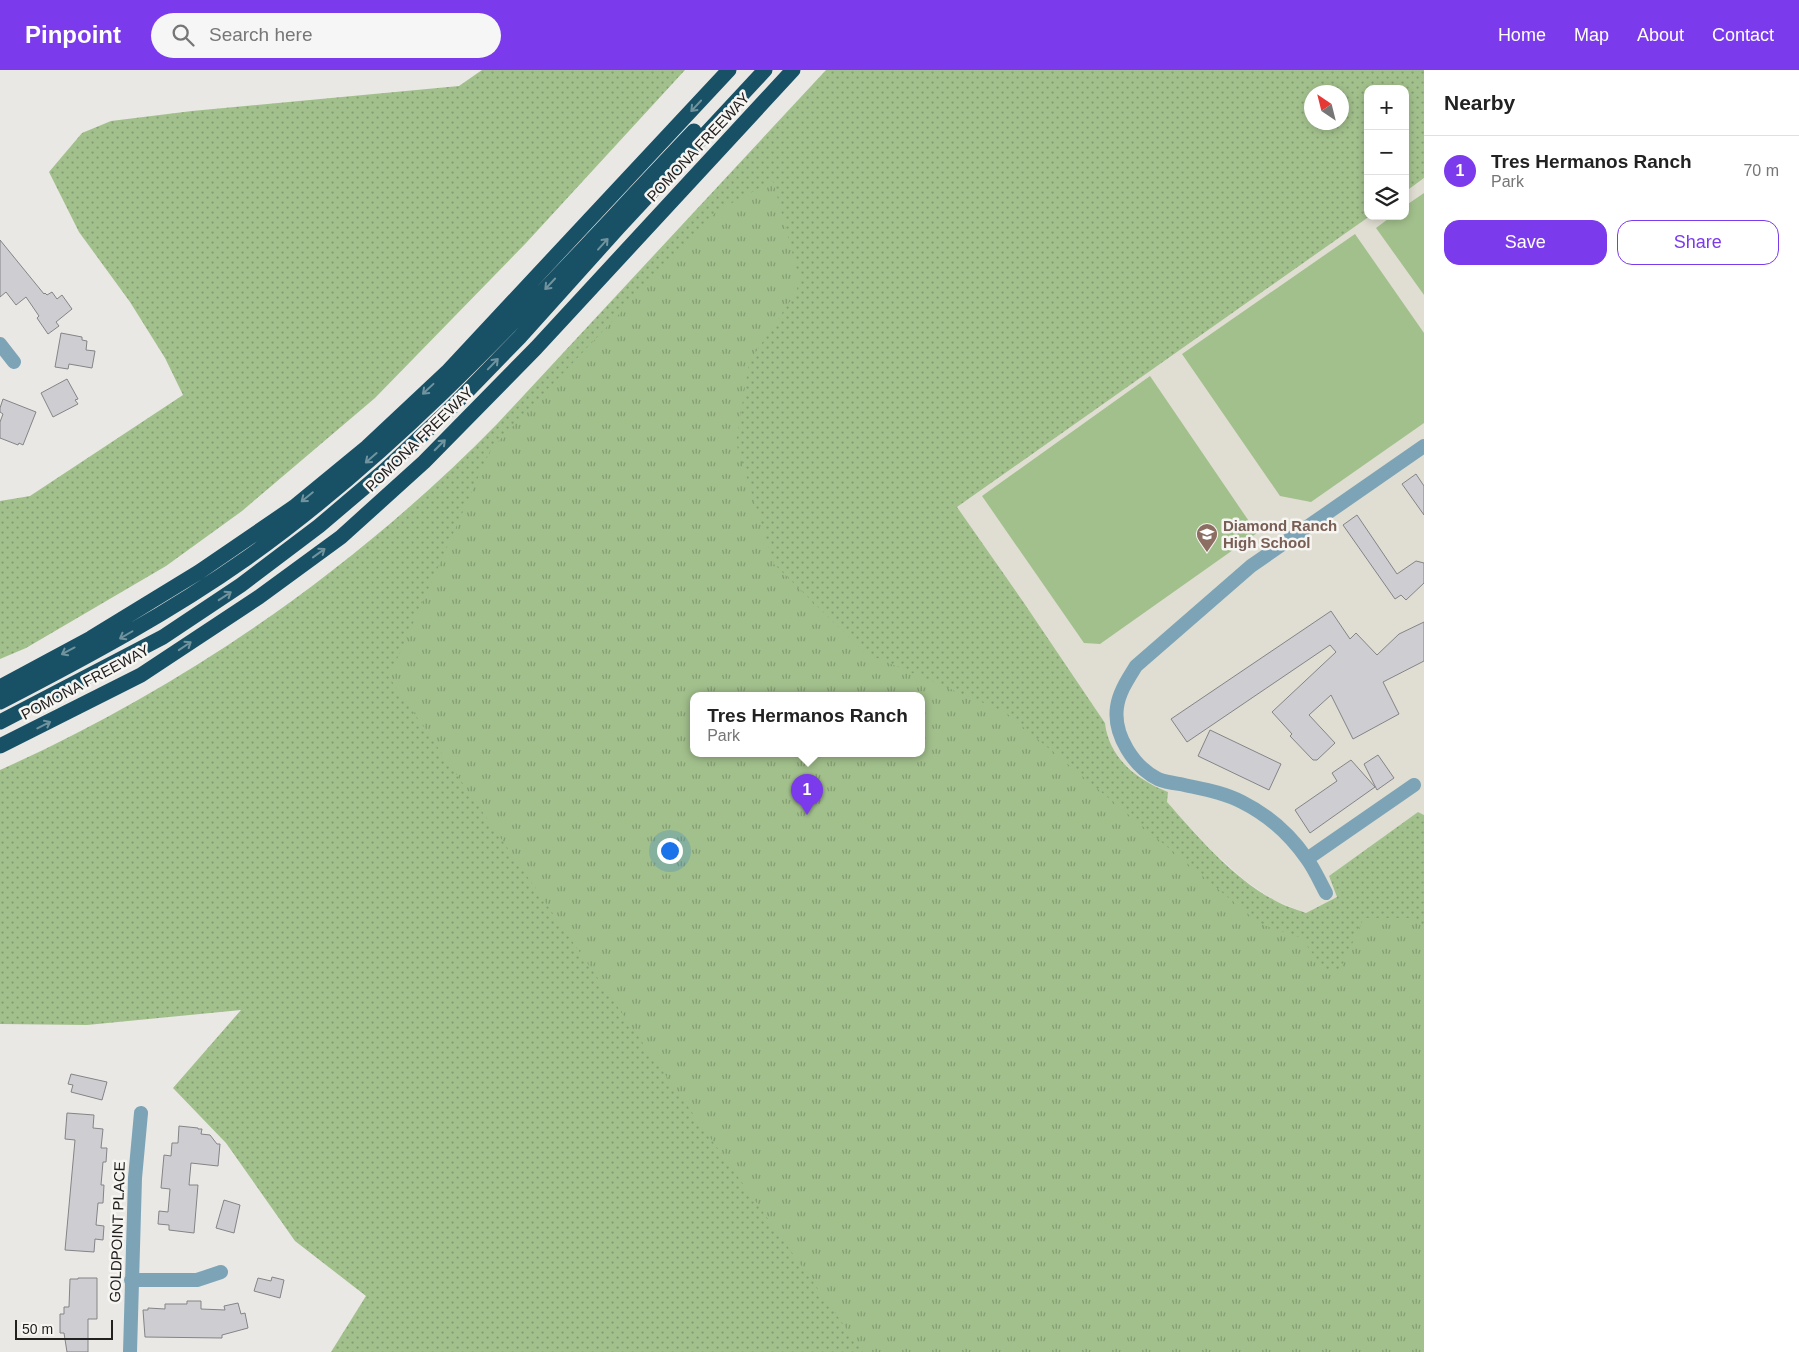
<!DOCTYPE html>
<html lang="en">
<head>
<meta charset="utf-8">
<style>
  body { margin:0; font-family:Helvetica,sans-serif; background:#f6f6f6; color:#222 }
  .controls { position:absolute; right:15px; top:15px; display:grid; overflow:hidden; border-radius:10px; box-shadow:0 2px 8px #0003 }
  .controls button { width:45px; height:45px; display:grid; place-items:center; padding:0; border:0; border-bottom:1px solid #e0e0e0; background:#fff; color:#222; font:25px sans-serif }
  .compass { position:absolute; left:1304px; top:15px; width:45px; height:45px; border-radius:50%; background:#fff; box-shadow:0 2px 8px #0003; rotate:325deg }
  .scale { position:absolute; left:15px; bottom:12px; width:98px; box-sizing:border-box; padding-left:5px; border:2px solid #222120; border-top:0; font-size:14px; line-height:18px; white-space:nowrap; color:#222120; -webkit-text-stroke:4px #f6f5f2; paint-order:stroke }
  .you { position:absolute; left:669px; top:780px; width:18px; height:18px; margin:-12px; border:4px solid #fff; border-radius:50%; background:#1a73e8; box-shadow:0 0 0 8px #1a73e833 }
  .badge { display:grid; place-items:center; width:32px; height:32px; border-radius:50%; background:#7c3aed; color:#fff; font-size:16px; font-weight:700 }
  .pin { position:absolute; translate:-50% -41px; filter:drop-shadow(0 1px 2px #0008) }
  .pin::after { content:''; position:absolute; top:26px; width:18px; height:15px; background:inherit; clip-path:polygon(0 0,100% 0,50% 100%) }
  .popup { position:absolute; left:690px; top:622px; width:235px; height:65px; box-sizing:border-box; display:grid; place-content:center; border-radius:10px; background:#fff; filter:drop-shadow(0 1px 4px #0005); font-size:16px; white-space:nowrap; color:#767676 }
  .popup b { font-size:19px; color:#222 }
  .popup::after { content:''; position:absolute; left:50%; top:100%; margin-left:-10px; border:10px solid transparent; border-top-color:#fff }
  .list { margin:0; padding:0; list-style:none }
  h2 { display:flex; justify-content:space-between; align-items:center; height:65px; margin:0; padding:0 20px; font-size:21px }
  h2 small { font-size:16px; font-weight:400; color:#767676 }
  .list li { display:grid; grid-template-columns:32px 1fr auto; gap:15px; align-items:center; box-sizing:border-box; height:70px; padding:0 20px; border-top:1px solid #e0e0e0 }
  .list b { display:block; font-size:19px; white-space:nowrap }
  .list p { margin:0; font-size:16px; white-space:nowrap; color:#767676 }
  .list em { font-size:16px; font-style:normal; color:#767676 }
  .actions { display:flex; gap:10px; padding:15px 20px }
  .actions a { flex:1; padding:11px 0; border:1px solid #7c3aed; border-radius:15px; text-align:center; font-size:18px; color:#7c3aed }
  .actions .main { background:#7c3aed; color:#fff }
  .icon { flex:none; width:28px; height:28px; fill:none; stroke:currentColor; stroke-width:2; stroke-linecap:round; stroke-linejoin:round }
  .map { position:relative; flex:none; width:1424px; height:1282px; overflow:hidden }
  header { display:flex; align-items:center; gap:30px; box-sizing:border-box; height:70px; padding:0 25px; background:#7c3aed; color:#fff }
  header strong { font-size:24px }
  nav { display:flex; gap:28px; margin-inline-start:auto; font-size:18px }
  .search { width:350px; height:45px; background:#f6f6f6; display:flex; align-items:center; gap:12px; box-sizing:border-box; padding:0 18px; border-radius:28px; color:#767676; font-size:19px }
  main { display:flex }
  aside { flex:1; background:#fff }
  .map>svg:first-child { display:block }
  .built { fill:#e0ddd2 }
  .grass { fill:url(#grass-dots); fill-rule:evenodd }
  .park { fill:url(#park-tufts); fill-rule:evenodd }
  .pitch { fill:#a2c08c }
  .building { fill:#cecdd1; stroke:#848487 }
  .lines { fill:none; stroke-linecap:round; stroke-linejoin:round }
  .minor { stroke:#7ca4b6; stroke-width:14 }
  .highway { stroke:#185166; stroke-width:15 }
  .oneway { stroke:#71939e }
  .labels { text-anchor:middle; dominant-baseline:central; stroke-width:5; stroke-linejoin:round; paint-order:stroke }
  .street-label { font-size:15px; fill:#222120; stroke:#f6f5f2 }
  .education-label { font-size:15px; font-weight:bold; fill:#785e54; stroke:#f6f5f2; text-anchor:start }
</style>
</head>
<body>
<header>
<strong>Pinpoint</strong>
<div class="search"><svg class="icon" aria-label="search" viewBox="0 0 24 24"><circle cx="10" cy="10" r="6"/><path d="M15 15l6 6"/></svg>Search here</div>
<nav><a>Home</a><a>Map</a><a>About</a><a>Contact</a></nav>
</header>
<main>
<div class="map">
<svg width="1424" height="1282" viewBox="0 0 1424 1282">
  <defs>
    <pattern id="grass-dots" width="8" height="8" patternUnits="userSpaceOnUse" patternTransform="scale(1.25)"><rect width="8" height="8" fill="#a2c08c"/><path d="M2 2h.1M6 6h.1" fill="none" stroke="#849c72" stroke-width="1.8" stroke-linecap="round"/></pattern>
    <pattern id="park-tufts" width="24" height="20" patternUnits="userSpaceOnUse" patternTransform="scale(1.25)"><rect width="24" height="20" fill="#a2c08c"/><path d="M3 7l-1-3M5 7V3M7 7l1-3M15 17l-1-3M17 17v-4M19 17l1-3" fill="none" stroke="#849c72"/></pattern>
  </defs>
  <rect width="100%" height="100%" fill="#e9e8e4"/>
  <path class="built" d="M 1424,108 L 1424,745 L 1418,742 L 1329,806 L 1337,827 L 1306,843 L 1273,830 L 1243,809 L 1211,780 L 1166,732 L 1168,722 L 1143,711 L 1122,692 L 1113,679 L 1108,667 L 1105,653 L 1022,530 L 957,437 L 1370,146 L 1405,146 L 1405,122 Z"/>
  <path class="grass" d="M 482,0 L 685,0 L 526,173 L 375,328 L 242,441 L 166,496 L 26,578 L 0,589 L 0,431 L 30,426 L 183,325 L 165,288 L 130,232 L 79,162 L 49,102 L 82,63 L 111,51 L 192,41 L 459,16 Z
    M 826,0 L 1424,0 L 1424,108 L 1405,122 L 1405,19 L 1368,19 L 1368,146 L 1370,146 L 957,437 L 1022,530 L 1105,653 C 1109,688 1137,710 1168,722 L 1167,732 C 1197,766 1234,809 1274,830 C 1284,836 1296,839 1306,843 L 1337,827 L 1329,806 L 1418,742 L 1424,745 L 1424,1282 L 331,1282 L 366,1226 L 295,1171 L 226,1073 L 173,1018 L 241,940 L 87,955 L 0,954 L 0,700 C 185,617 355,499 497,354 ZM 1312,22 L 1342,22 L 1342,52 L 1312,52 ZM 693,626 L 921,626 L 921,684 L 693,684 Z"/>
  <path class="park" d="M 773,111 L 801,215 L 749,292 L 736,373 L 774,494 L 865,583 L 1005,642 L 1260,854 L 1301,868 L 1325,900 L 1340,900 L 1364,848 L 1415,848 L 1424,859 L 1424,1282 L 863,1282 L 649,982 L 389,607 L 491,379 L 717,141 ZM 693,626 L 921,626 L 921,684 L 693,684 Z"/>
  <path class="pitch" d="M 1424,123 L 1424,225 L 1376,158 L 1392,146 L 1405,146 L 1405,136 Z
    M 1355,164 L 1424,263 L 1424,353 L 1311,432 L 1280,426 L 1182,284 Z
    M 1150,306 L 1257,463 L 1100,574 L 1084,573 L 982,426 Z"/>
  <path class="building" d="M 0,170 L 44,224 L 45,223 L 47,225 L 52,222 L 57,229 L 62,225 L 72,239 L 56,252 L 59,256 L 48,264 L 37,248 L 39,246 L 26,227 L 16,235 L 6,222 L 0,227 Z
    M 61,263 L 82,267 L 82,270 L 87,271 L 86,280 L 95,281 L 92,298 L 69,294 L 68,299 L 55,297 Z
    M 67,309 L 78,329 L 75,330 L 78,334 L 53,347 L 41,323 Z
    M 3,329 L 36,342 L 23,375 L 19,373 L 18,375 L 0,368 L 0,352 L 3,344 L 0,342 L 0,338 Z
    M 1416,404 L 1424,416 L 1424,445 L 1402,414 Z
    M 1357,445 L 1397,504 L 1416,491 L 1424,493 L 1424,513 L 1406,530 L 1401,525 L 1395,529 L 1343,455 Z
    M 1331,541 L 1350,569 L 1356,563 L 1377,585 L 1399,564 L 1424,552 L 1424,591 L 1383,612 L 1399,644 L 1353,669 L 1331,625 L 1309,645 L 1335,673 L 1317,690 L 1313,690 L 1290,666 L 1292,664 L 1272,642 L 1336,582 L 1330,575 L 1187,672 L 1171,649 Z
    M 1210,660 L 1281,694 L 1269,720 L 1198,686 Z
    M 1378,685 L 1394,708 L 1377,720 L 1364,694 Z
    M 1351,690 L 1375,717 L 1310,763 L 1295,740 L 1337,711 L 1332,703 Z
    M 71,1004 L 107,1012 L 102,1030 L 71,1022 L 73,1015 L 68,1014 Z
    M 67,1043 L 94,1045 L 93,1058 L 103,1059 L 101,1078 L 107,1078 L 106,1092 L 103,1092 L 101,1115 L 104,1115 L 103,1133 L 98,1133 L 96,1155 L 104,1156 L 103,1170 L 95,1169 L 94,1182 L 65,1180 L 75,1070 L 65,1069 Z
    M 179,1056 L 198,1058 L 198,1059 L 202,1059 L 201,1064 L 210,1065 L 217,1074 L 220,1074 L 218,1096 L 191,1093 L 189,1115 L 198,1115 L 194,1163 L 169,1160 L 169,1155 L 158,1154 L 159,1141 L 168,1142 L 170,1119 L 161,1118 L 164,1085 L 171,1086 L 172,1073 L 178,1073 Z
    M 224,1130 L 240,1135 L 234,1163 L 216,1158 Z
    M 272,1207 L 284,1210 L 280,1228 L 254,1221 L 258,1208 L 271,1211 Z
    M 78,1208 L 97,1208 L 97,1249 L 88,1249 L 88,1282 L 67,1282 L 64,1263 L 60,1263 L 60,1244 L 64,1244 L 64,1237 L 69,1237 L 70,1209 L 78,1209 Z
    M 187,1231 L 201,1231 L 201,1239 L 225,1240 L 224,1236 L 238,1233 L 241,1244 L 245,1243 L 248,1258 L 222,1265 L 222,1268 L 145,1267 L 143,1240 L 148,1240 L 148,1238 L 165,1239 L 165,1234 L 187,1234 Z"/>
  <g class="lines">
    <path class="minor" d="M 0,274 L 14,292
      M 1307,789 L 1414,715
      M 1326,823 C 1320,812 1315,800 1307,789 C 1291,766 1268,745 1242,732 C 1223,722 1202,719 1180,714 C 1173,713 1165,712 1158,709 C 1134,697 1113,665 1117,637 C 1119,622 1128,609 1136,596 L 1251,496 L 1424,376
      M 131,1210 L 197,1210 L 221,1202
      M 130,1282 L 135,1108 L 141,1043"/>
    <path class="highway" d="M 0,617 L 91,568 L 199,502 L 294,437 L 367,377 L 447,302 L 729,0
      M 0,632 C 85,588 169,543 247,488 C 416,368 552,210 694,61
      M 0,652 L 163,567 L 241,515 L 319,456 L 385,400 L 450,339 L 520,267 L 618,158 L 765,0
      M 0,676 L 141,605 L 259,527 L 341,467 L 424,392 L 536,278 L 793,0"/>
  </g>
  <defs><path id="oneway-shaft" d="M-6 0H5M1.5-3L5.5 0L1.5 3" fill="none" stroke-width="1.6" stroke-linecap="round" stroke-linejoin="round" transform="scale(1.25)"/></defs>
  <g class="oneway">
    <use href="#oneway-shaft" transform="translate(696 36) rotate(133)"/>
    <use href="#oneway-shaft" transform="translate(603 174) rotate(-48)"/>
    <use href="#oneway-shaft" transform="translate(550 214) rotate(133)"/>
    <use href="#oneway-shaft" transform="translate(493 294) rotate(-46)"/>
    <use href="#oneway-shaft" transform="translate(428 319) rotate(137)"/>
    <use href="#oneway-shaft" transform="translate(440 375) rotate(-45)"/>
    <use href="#oneway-shaft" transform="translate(371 388) rotate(139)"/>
    <use href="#oneway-shaft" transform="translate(307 427) rotate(141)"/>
    <use href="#oneway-shaft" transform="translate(319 483) rotate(-36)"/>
    <use href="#oneway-shaft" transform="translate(225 526) rotate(-33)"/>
    <use href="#oneway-shaft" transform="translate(126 565) rotate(150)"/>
    <use href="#oneway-shaft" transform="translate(185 576) rotate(-34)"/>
    <use href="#oneway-shaft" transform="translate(68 581) rotate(152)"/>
    <use href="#oneway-shaft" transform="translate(44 655) rotate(-27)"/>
  </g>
  <defs>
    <g id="school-pin" transform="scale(1.125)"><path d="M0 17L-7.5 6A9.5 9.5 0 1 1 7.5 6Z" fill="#8d6e63" stroke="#f6f5f2"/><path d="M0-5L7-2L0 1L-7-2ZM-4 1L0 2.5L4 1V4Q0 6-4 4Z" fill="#fff"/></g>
  </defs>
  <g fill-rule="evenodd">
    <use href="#school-pin" x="1207" y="464"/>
  </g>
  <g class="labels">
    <g class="street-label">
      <text transform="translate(698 77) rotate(-47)">POMONA FREEWAY</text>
      <text transform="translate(419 369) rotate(-44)">POMONA FREEWAY</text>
      <text transform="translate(85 612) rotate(-28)">POMONA FREEWAY</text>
      <text transform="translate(117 1162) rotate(-88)">GOLDPOINT PLACE</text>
    </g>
    <g class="education-label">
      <text x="1223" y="455">Diamond Ranch<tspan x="1223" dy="17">High School</tspan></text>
    </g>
  </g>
</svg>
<div class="controls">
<button>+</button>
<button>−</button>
<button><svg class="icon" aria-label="layers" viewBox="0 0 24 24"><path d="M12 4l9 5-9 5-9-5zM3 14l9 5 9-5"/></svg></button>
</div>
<svg class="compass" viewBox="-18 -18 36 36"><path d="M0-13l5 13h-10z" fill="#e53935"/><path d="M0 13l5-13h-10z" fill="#767676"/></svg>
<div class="scale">50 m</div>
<div class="you"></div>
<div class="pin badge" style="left:807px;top:745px">1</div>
<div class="popup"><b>Tres Hermanos Ranch</b>Park</div>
</div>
<aside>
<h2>Nearby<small></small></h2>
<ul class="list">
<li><span class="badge">1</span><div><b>Tres Hermanos Ranch</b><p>Park</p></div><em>70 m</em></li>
</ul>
<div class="actions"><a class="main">Save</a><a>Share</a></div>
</aside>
</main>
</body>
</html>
